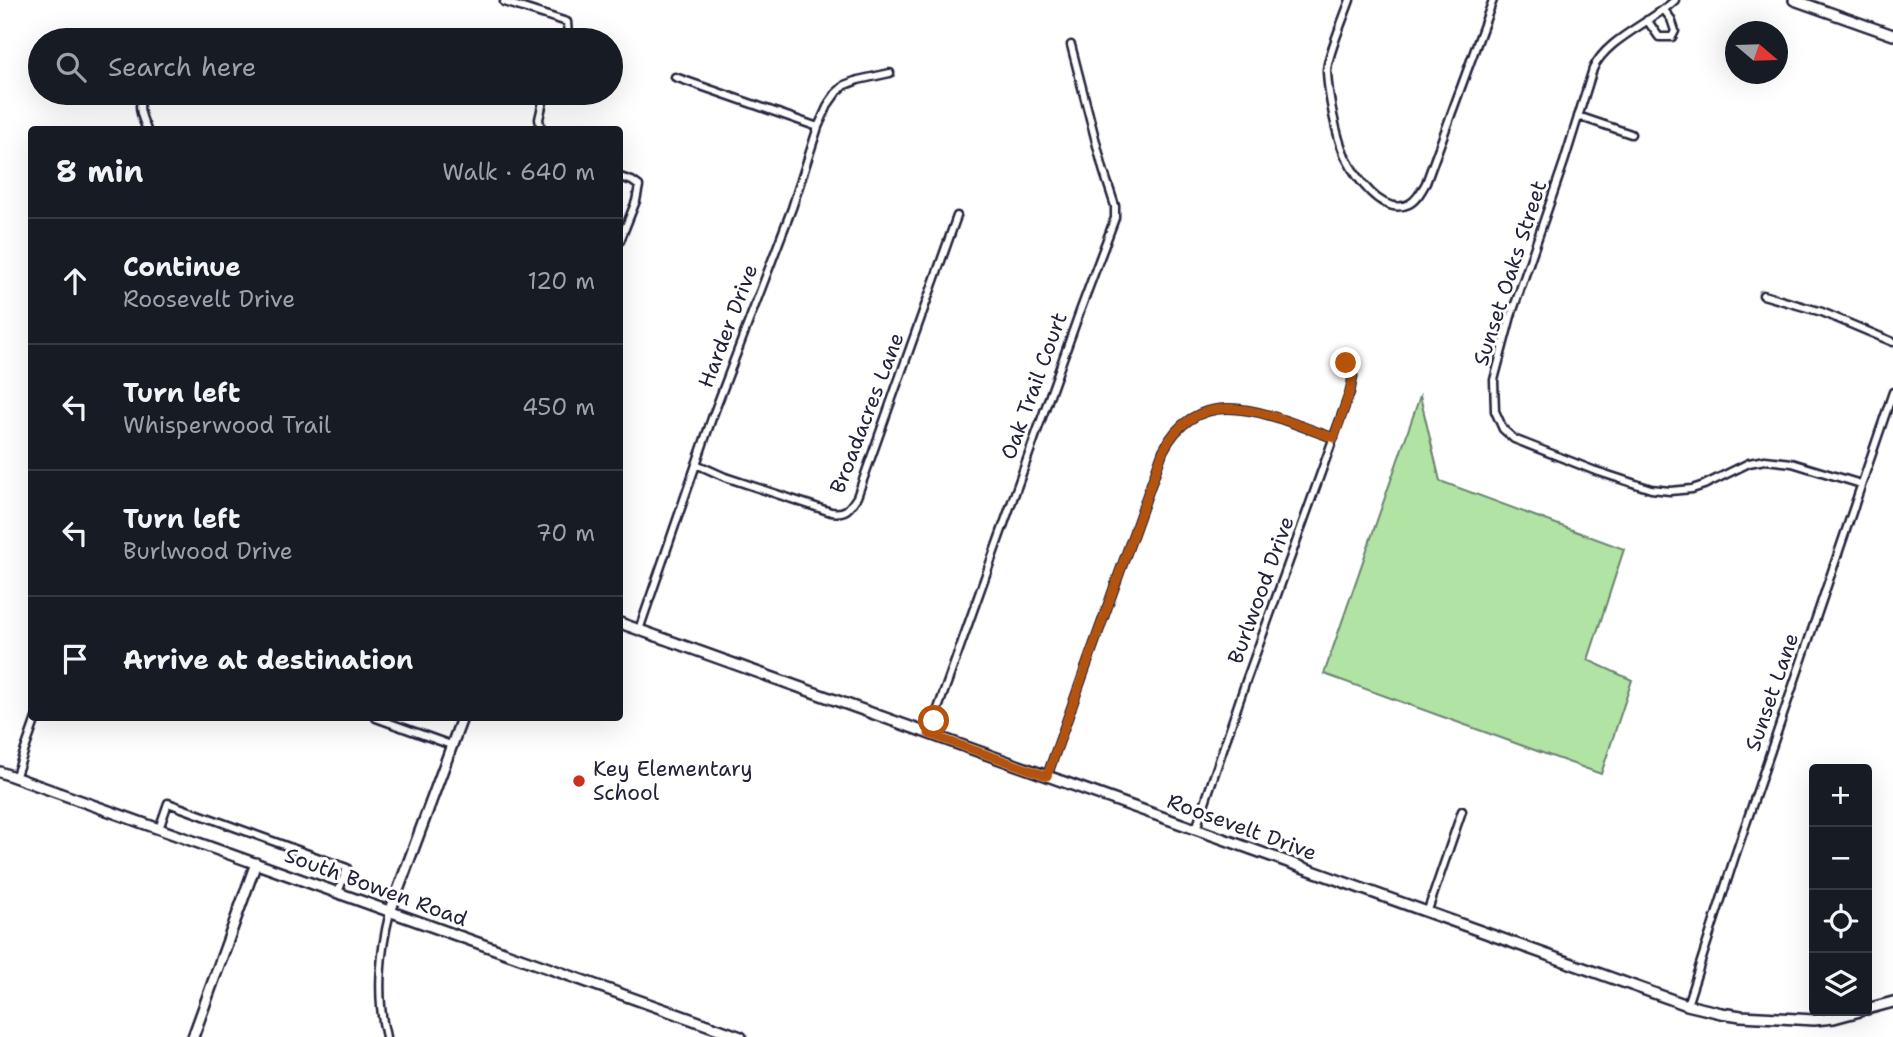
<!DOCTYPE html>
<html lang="en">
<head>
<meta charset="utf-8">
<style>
  body { margin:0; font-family:"Shantell Sans",sans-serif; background:#20242c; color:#f1f3f6 }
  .controls { position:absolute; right:21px; bottom:21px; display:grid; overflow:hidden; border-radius:7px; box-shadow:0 7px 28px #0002 }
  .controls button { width:63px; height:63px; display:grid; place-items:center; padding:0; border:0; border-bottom:2px solid #363941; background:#171b24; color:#f1f3f6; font:35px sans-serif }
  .compass { position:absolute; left:1725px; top:21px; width:63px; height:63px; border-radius:50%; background:#171b24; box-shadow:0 7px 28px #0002; rotate:109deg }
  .stop { position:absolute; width:21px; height:21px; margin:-16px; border:5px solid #b45309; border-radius:50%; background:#fff }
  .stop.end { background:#b45309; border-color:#fff; box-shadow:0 2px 7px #0008 }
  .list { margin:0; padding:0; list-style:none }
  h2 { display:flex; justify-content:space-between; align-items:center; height:91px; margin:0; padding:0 28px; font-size:30px }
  h2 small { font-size:23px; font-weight:400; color:#9ea1a6 }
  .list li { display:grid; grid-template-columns:46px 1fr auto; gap:21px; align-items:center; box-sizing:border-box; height:126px; padding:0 28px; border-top:2px solid #363941 }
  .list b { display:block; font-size:26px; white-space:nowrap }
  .list p { margin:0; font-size:23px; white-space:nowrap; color:#9ea1a6 }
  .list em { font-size:23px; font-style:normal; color:#9ea1a6 }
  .icon { flex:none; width:38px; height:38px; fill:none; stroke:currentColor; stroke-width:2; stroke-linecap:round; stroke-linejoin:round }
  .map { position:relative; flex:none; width:1893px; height:1037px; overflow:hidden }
  .search { position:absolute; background:#171b24; box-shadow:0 7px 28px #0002; left:28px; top:28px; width:595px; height:77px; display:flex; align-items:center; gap:18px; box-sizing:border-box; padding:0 24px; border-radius:38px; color:#9ea1a6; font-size:26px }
  .panel { position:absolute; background:#171b24; box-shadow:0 7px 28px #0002; left:28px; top:126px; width:595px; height:595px; border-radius:7px }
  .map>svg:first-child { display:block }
  .green { fill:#b1e3a4; stroke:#6a8270; stroke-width:2 }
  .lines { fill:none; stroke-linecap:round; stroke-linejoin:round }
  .street-casing { stroke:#22223b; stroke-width:11 }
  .secondary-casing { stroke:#22223b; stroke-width:14 }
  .street { stroke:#fff; stroke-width:6 }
  .secondary { stroke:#fff; stroke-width:9 }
  .route { stroke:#b45309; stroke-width:9 }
  .poi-dot { fill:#c8321e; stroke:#fff; stroke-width:2.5 }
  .labels { text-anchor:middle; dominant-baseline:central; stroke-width:6; stroke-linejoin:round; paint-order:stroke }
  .street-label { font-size:21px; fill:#22223b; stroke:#fff }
  .poi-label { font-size:21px; fill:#22223b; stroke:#fff; text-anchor:start }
</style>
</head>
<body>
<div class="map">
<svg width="1893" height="1037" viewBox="0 0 1893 1037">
  <rect width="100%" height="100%" fill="#fff"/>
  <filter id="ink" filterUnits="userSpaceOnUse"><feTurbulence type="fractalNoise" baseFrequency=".0143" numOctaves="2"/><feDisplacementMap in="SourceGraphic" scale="14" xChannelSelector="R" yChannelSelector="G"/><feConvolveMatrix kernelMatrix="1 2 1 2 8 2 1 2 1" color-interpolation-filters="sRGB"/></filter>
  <g filter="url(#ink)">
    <path class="green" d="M 1420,396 L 1440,481 L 1624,549 L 1588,660 L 1632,680 L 1601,774 L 1324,674 Z"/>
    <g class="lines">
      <g class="street-casing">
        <path id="street" d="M 1350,0 C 1345,15 1326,59 1327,72 C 1328,94 1336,136 1345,156 C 1355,176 1382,217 1409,204 C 1417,200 1422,190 1426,183 L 1493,0
          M 1675,0 C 1651,23 1606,39 1593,69 L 1564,162 L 1511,316 L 1494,380 L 1495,411 L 1503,429 L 1514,439 L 1593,470 L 1651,489 L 1670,491 L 1692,489 L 1704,485 L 1749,463 L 1765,460 L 1792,463 L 1861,484
          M 504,2 L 567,22 L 568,36 L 566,40
          M 1647,20 L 1659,37 L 1672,37 L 1675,31 L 1671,19 L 1664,10
          M 675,77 L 818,127
          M 1578,116 L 1631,134
          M 147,130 C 142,118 136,105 144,94 L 168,93
          M 541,130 L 539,119 L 545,93
          M 620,177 L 632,181 L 639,186 L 636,201 L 620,241
          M 1763,295 L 1822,312 L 1893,342
          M 696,464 L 725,477 L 831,512 C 846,514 849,509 857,497 L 957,216
          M 639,630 L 712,418 L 792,208 L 818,127 L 829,103 L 836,93 L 845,85 L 858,80 L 890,73
          M 376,718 L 451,745
          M 929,734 L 1080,311 L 1115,218 L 1115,206 L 1103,169 L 1071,45
          M 1047,776 L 1163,451 C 1201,377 1275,418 1334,438
          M 15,778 L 36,718
          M 159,829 L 168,803 L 347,868 L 338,893
          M 1196,829 L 1246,681 L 1350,392 L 1353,376 L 1346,364
          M 1427,913 L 1462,811
          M 1687,1005 L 1735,856 L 1893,392
          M 386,1037 C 376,997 380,951 390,912"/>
      </g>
      <g class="secondary-casing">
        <path id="secondary" d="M 1794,0 L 1893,35
          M 620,623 L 1687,1005 L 1721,1013 L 1741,1016 L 1814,1020 L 1834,1018 L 1860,1011
          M 0,772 L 741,1037
          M 390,912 L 462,718
          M 1867,1009 L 1893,1002
          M 193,1037 L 256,863"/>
      </g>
      <use href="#street" class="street"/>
      <use href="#secondary" class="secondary"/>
    </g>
  </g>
  <g class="lines" filter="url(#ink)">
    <path class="route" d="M 934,721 L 929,734 L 1047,776 L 1163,451 C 1201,377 1275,418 1334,438 L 1350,391 L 1353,376 L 1346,363"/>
  </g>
  <circle class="poi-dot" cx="579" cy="781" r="7"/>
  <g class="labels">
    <g class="street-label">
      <text transform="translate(1510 273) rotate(-72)">Sunset Oaks Street</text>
      <text transform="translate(728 326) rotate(-69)">Harder Drive</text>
      <text transform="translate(1034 386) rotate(-70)">Oak Trail Court</text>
      <text transform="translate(867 413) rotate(-69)">Broadacres Lane</text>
      <text transform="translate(1261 590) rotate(-70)">Burlwood Drive</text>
      <text transform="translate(1772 692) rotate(-71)">Sunset Lane</text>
      <text transform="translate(1242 827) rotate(20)">Roosevelt Drive</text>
      <text transform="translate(376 887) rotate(20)">South Bowen Road</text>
    </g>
    <g class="poi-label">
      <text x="593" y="769">Key Elementary<tspan x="593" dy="24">School</tspan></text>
    </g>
  </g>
</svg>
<div class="controls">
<button>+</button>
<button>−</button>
<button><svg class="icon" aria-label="locate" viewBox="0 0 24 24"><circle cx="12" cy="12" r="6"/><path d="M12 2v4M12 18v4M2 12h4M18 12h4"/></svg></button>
<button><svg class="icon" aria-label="layers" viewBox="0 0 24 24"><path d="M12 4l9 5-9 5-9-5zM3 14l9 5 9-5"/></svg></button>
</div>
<svg class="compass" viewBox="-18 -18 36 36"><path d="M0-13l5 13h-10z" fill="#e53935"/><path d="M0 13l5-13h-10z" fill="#9ea1a6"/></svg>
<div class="stop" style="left:934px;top:721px"></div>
<div class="stop end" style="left:1346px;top:363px"></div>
<div class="search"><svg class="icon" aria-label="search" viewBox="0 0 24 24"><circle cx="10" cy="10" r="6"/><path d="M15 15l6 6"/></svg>Search here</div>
<section class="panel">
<h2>8 min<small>Walk · 640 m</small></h2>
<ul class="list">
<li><svg class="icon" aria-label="ahead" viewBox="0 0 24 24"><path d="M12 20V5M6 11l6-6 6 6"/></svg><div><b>Continue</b><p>Roosevelt Drive</p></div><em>120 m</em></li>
<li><svg class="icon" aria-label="left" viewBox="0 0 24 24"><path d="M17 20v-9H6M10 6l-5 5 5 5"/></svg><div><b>Turn left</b><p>Whisperwood Trail</p></div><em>450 m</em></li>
<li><svg class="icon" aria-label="left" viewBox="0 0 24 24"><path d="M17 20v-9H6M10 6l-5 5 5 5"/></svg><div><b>Turn left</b><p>Burlwood Drive</p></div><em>70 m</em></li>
<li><svg class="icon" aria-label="arrive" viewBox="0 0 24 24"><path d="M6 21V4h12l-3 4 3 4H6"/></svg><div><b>Arrive at destination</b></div></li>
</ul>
</section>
</div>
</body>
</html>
